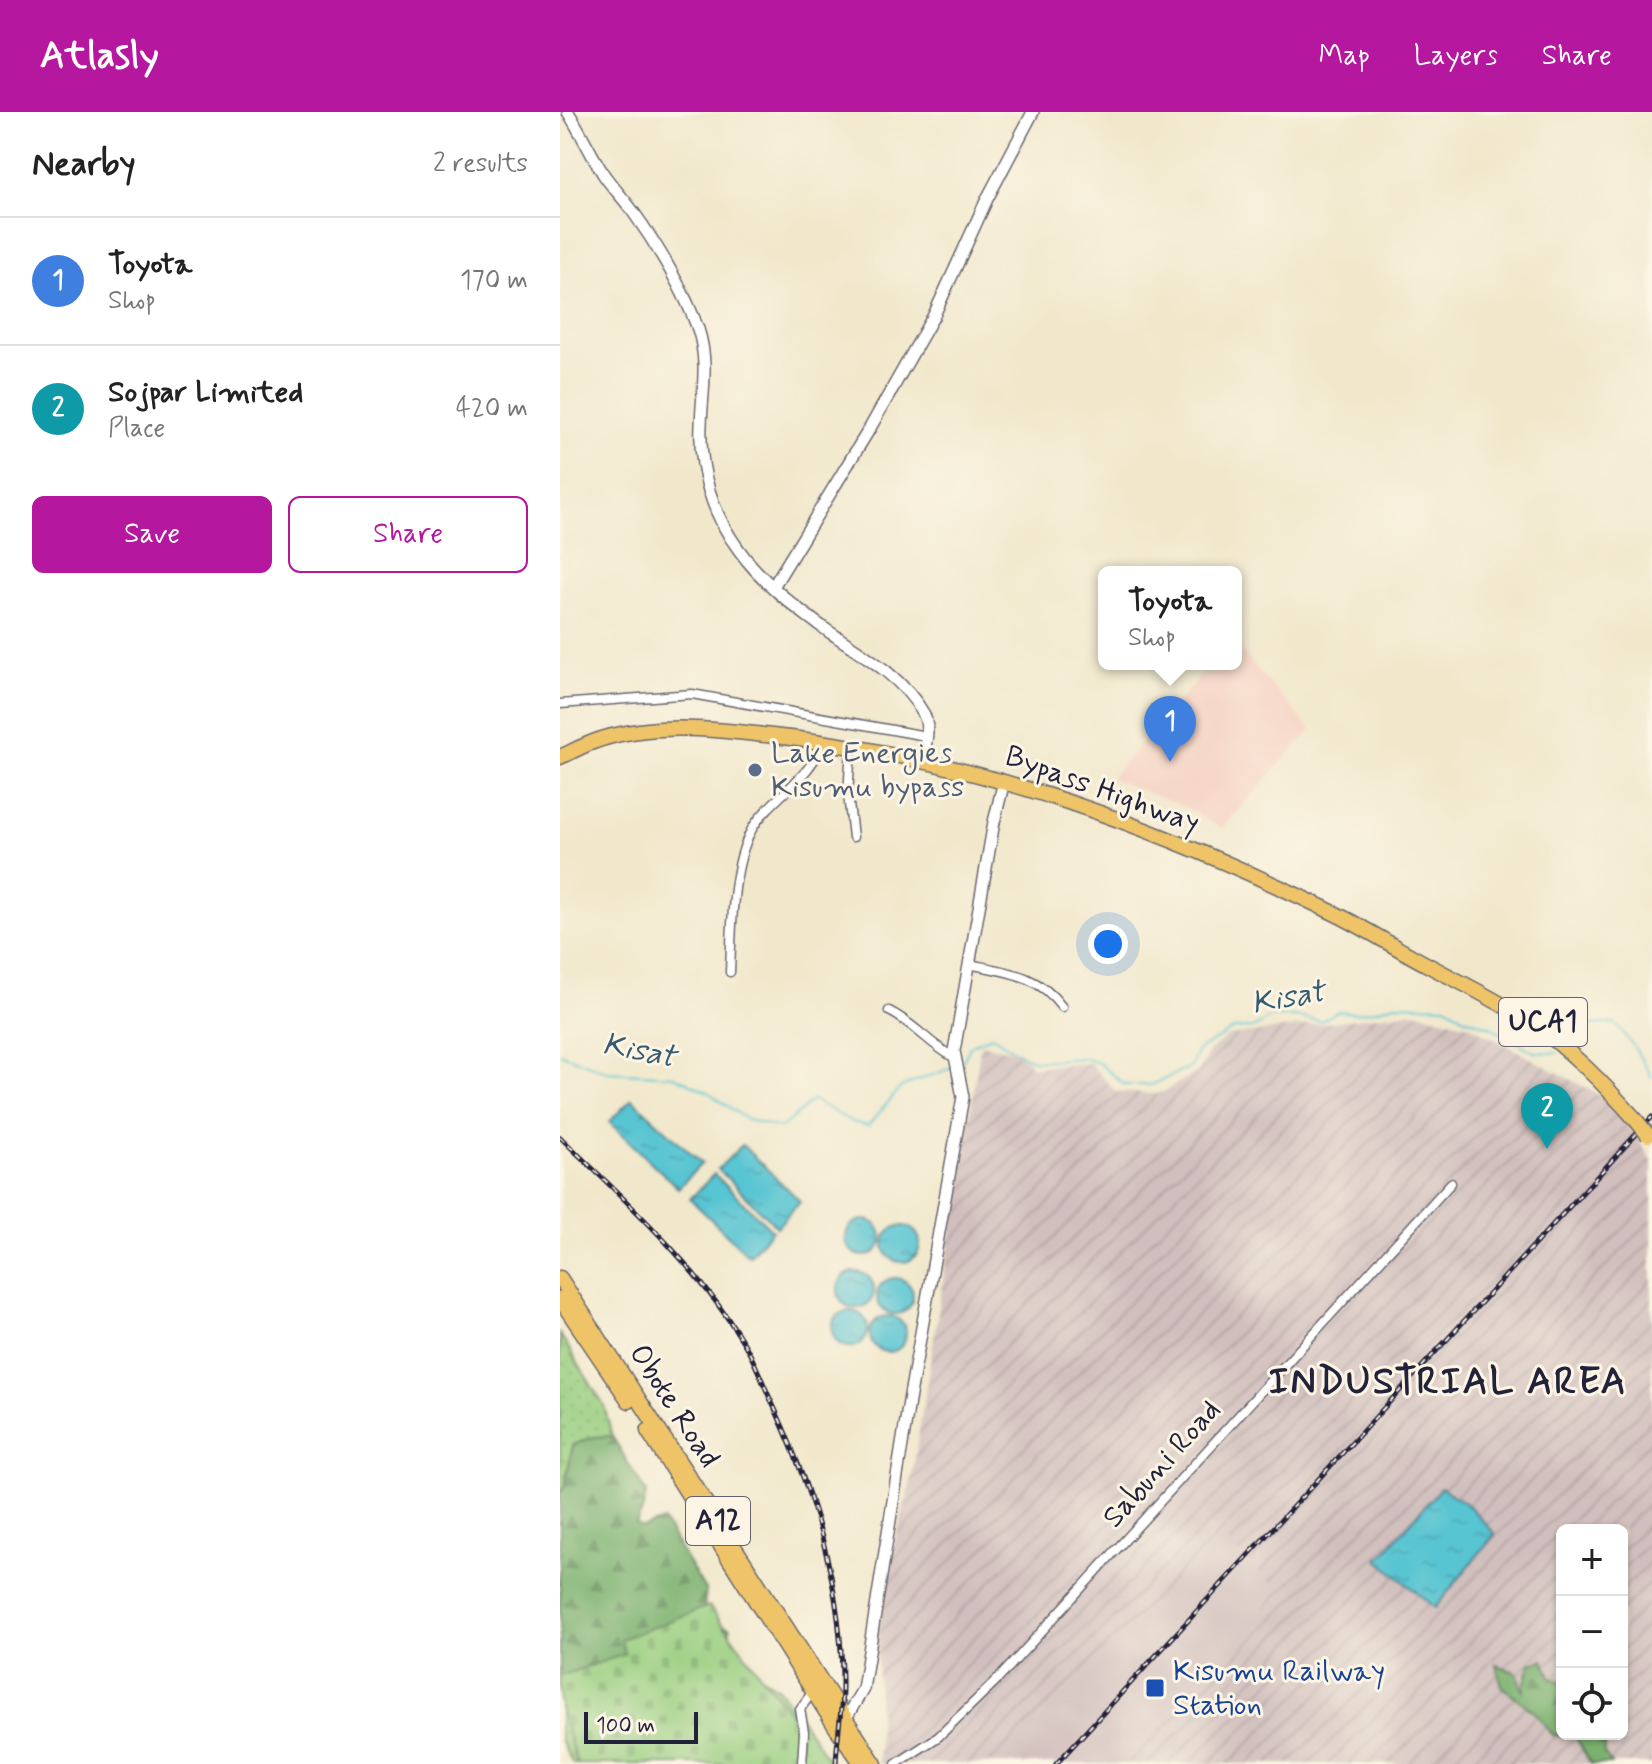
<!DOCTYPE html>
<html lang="en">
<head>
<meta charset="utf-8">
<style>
  body { margin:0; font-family:Mynerve,sans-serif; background:#f6f6f6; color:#222 }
  .controls { position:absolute; right:24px; bottom:24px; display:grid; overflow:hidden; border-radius:12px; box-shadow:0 2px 6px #0004 }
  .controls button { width:72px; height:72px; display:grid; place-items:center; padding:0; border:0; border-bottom:2px solid #e0e0e0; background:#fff; color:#222; font:40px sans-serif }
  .scale { position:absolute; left:24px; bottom:20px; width:114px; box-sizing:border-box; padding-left:8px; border:4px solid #22223b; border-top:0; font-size:22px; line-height:28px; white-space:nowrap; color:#22223b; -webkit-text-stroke:6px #fcf5e5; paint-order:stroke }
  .you { position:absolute; left:548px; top:832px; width:28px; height:28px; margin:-20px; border:6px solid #fff; border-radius:50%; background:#1a73e8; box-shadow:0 0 0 12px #1a73e833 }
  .badge { display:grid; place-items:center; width:52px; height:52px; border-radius:50%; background:#b5179e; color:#fff; font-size:26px; font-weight:700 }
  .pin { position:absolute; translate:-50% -66px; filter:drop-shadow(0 2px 4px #0008) }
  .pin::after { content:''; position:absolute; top:42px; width:28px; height:24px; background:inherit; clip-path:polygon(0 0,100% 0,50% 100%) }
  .popup { position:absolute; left:538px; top:454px; width:144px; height:104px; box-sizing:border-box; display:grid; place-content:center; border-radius:12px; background:#fff; filter:drop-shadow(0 2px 6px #0005); font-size:26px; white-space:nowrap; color:#767676 }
  .popup b { font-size:30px; color:#222 }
  .popup::after { content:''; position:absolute; left:50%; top:100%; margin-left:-16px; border:16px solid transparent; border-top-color:#fff }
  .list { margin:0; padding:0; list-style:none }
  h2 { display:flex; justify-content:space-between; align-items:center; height:104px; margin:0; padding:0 32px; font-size:34px }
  h2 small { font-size:26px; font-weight:400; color:#767676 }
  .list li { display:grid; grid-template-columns:52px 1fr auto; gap:24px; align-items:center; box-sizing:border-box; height:128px; padding:0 32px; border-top:2px solid #e0e0e0 }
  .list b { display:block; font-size:30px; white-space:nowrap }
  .list p { margin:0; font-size:26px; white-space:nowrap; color:#767676 }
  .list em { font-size:26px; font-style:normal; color:#767676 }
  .actions { display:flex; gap:16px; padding:24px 32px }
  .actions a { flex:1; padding:18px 0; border:2px solid #b5179e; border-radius:12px; text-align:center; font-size:28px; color:#b5179e }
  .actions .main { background:#b5179e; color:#fff }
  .icon { flex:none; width:44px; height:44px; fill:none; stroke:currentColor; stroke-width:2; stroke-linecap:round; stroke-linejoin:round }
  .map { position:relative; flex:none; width:1092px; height:1652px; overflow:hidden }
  header { display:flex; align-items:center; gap:48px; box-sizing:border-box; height:112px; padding:0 40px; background:#b5179e; color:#fff }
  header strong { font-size:38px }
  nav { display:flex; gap:44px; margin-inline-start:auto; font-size:28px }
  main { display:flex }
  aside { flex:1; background:#fff }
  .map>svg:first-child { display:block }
  .built { fill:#f5d2c3 }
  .industrial { fill:url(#industrial-furrows); fill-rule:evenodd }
  .railway { fill:#d1bfbd }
  .grass { fill:url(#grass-dots); stroke:#5d785d; stroke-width:2 }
  .forest { fill:url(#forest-firs); stroke:#4e6a54; stroke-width:2 }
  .cemetery { fill:url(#cemetery-stones); stroke:#5d785d; stroke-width:2 }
  .water { fill:url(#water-ripples); stroke:#3e7486; stroke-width:2 }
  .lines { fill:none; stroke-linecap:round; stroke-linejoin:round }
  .stream { stroke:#59c5d2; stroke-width:2 }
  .minor-casing { stroke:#6a676e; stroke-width:11 }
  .tertiary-casing { stroke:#6a676e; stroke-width:14 }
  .primary-casing { stroke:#6a676e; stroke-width:17 }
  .trunk-casing { stroke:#6a676e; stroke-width:17 }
  .minor { stroke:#fff; stroke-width:8 }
  .tertiary { stroke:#fff; stroke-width:11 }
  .primary { stroke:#efc469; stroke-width:14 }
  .trunk { stroke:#efc469; stroke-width:14 }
  .rail-casing { stroke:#22223b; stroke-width:5 }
  .rail { stroke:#fcf5e5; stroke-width:2; stroke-dasharray:6; stroke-linecap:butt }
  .primary-bridge-casing { stroke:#6a676e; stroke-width:17; stroke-linecap:butt }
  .primary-bridge { stroke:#efc469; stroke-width:14 }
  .service-dot { fill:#5c6f8a; stroke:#fcf5e5; stroke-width:3 }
  .transit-dot { fill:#1a4fb4; stroke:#fcf5e5; stroke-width:3 }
  .labels { text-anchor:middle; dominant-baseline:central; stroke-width:6; stroke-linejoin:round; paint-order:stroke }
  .shield { fill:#fcf5e5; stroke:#63616e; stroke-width:2 }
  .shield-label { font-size:28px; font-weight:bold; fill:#22223b }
  .service-label { font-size:30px; fill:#4e5e75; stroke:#fcf5e5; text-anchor:start }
  .street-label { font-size:30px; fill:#22223b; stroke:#fcf5e5 }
  .transit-label { font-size:30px; fill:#164399; stroke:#fcf5e5; text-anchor:start }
  .water-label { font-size:32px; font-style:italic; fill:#355b70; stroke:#fcf5e5 }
  .district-label { font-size:38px; font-weight:bold; letter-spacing:2px; fill:#22223b; stroke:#fcf5e5 }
</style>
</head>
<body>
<header>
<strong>Atlasly</strong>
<nav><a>Map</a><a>Layers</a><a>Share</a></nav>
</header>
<main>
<aside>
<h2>Nearby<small>2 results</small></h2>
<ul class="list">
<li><span class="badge" style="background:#3f7fe0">1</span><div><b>Toyota</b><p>Shop</p></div><em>170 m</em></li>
<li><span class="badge" style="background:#0f9aa8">2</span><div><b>Sojpar Limited</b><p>Place</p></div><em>420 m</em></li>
</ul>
<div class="actions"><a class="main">Save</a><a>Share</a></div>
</aside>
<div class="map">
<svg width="1092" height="1652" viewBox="0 0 1092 1652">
  <defs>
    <pattern id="industrial-furrows" width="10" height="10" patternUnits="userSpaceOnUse" patternTransform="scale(2)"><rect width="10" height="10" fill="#d1bfbd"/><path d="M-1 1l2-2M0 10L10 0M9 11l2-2" fill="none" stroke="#b3a4a3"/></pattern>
    <pattern id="grass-dots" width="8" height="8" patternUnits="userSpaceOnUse" patternTransform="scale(2)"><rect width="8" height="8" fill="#98ce7f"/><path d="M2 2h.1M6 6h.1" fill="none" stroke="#83b16f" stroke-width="1.8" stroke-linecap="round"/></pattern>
    <pattern id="forest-firs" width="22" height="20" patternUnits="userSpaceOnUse" patternTransform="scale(2)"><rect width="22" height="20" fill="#7ab16e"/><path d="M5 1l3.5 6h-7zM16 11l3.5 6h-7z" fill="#64905c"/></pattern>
    <pattern id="cemetery-stones" width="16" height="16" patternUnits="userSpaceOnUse" patternTransform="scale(2)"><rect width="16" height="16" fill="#98ce7f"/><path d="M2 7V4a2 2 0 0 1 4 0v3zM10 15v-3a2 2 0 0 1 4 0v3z" fill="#83b16f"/></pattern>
    <pattern id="water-ripples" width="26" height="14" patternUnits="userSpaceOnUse" patternTransform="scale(2)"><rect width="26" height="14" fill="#59c5d2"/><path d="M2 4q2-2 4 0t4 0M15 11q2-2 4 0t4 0" fill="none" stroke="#4da9b5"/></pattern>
  </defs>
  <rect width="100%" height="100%" fill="#fcf5e5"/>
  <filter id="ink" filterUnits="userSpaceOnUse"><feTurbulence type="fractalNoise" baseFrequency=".0125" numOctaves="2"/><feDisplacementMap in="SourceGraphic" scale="16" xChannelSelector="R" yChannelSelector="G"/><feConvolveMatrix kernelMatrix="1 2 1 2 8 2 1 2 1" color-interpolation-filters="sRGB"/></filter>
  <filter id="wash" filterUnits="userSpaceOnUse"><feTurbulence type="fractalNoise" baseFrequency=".006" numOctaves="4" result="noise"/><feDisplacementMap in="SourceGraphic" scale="32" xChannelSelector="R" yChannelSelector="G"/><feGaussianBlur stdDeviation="1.8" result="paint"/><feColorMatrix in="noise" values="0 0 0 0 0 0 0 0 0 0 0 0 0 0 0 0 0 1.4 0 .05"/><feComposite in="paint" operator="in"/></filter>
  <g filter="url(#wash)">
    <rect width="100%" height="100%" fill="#f1e8cc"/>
    <path class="built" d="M 676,540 L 683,541 L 751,618 L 661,717 L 629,697 L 550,666 L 652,552 L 676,552 Z"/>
    <path class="industrial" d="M 854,899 L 909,913 L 1054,991 L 1092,1048 L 1092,1652 L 319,1652 L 317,1529 L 326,1462 L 351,1370 L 421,932 L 455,939 L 473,955 L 530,951 L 556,980 L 597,982 L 605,979 L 639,959 L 649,940 L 668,924 ZM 1002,1418 L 1062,1418 L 1062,1622 L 1002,1622 Z"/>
    <path class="railway" d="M 658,1424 L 717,1474 L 689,1524 L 607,1612 L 603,1609 L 563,1652 L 447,1652 Z"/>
    <path class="grass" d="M 0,1222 L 44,1294 L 52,1324 L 34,1325 L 13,1333 L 4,1376 L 0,1380 Z
      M 0,1587 L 35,1652 L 13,1652 L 0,1628 Z
      M 239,1604 L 271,1652 L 227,1652 L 229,1620 Z"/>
    <path class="forest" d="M 52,1324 L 86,1381 L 83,1397 L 76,1412 L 82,1416 L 103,1409 L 146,1480 L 143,1503 L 170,1516 L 170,1525 L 188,1556 L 218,1575 L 239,1604 L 229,1620 L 0,1587 L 0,1380 L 4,1376 L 13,1333 L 34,1325 Z
      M 984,1548 L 992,1567 L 1002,1569 L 1002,1622 L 1047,1622 L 1044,1642 L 1052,1652 L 1031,1652 L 1015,1624 L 993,1623 L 975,1601 L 942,1574 L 936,1552 L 957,1561 L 963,1579 L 970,1552 Z"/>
    <path class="cemetery" d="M 149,1494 L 239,1614 L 241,1631 L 236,1652 L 17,1652 L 0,1595 L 0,1564 L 65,1542 L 61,1527 Z"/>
    <path class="water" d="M 72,987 L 142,1051 L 118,1076 L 49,1010 Z
      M 182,1033 L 240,1089 L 217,1115 L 158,1057 Z
      M 154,1062 L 212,1118 L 189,1144 L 130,1087 Z
      M286 1126a18 18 0 1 1 36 0a18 18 0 1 1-36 0Z
      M324 1132a18 18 0 1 1 36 0a18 18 0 1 1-36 0Z
      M278 1178a18 18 0 1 1 36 0a18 18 0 1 1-36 0Z
      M317 1184a18 18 0 1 1 36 0a18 18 0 1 1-36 0Z
      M272 1217a18 18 0 1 1 36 0a18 18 0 1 1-36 0Z
      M310 1222a18 18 0 1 1 36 0a18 18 0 1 1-36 0Z
      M 881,1375 L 910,1395 L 935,1422 L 875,1496 L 818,1448 Z"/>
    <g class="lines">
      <path class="stream" d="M 1014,928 L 1033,913 L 1055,911 L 1074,935 L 1092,965
        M 0,941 L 47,960 L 114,964 L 148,980 L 187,1008 L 221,1016 L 253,988 L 292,1010 L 308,1014 L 341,975 L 391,956
        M 403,949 L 411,933 L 432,924 L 465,945 L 477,949 L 522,946 L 539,951 L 565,973 L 591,973 L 631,955 L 638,938 L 674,917 L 693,916 L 712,905 L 733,905 L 761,909 L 778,899 L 796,901 L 816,898 L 835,892 L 886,894 L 905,906 L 931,915 L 974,940 L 997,941"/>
    </g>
  </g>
  <g filter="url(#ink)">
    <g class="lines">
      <g class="minor-casing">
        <path id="minor" d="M 0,592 L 132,582 L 366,624
          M 291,635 L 288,683 L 293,725
          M 409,852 C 447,860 478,862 502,895
          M 170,860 C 172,817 171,755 192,717 C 210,686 254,664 262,630
          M 329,899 C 354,911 370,933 395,946
          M 242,1652 L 244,1620 L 240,1597 L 254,1578
          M 336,1652 L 378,1625 L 440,1565 L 891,1071"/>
      </g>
      <g class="tertiary-casing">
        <path id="tertiary" d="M 8,0 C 21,20 31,43 44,63 C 53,76 65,88 74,101 C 97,133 125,180 138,217 C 149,250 142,280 141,313 C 139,358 152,402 179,438 C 202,470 235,496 268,519 C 301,541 343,565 363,601 C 371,615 365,634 362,649
          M 213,475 L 310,316 L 374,203 L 427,87 L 473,0
          M 283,1611 L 303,1577 L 350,1283 L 403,985 L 394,939 L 434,710 L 444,669"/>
      </g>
      <g class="primary-casing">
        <path id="primary" d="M 0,645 C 11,640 22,634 33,630 C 95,607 167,619 231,626 C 422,649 602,717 774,801 C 805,816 834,835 864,851 C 899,870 936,887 970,910 C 1010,937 1044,972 1076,1008"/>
      </g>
      <g class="trunk-casing">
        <path id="trunk" d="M 0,1166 L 315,1652
          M 0,1187 L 69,1289
          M 88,1319 L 277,1617 L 302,1652"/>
      </g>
      <use href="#minor" class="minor"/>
      <use href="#tertiary" class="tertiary"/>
      <use href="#primary" class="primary"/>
      <use href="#trunk" class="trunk"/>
      <g class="rail-casing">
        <path id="rail" d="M 0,1025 C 66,1089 137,1153 185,1233 C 194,1248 201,1266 208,1282 C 251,1372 283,1473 282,1574 C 282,1600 277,1626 276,1652
          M 496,1652 L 1092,1005"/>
      </g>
      <use href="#rail" class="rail"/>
      <g class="primary-bridge-casing">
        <path id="primary-bridge" d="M 1076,1008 L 1088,1023"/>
      </g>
      <use href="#primary-bridge" class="primary-bridge"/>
    </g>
  </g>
  <circle class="service-dot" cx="195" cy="658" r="8"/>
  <rect class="transit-dot" x="585" y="1566" width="20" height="20" rx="4"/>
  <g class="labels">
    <g class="shield">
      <rect x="939" y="886" width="88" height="48" rx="6"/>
      <rect x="126" y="1385" width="64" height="48" rx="6"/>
    </g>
    <g class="shield-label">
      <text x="983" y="910">UCA1</text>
      <text x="158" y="1409">A12</text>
    </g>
    <g class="service-label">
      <text x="211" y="641">Lake Energies<tspan x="211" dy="34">Kisumu bypass</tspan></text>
    </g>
    <g class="street-label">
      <text transform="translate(542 678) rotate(20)">Bypass Highway</text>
      <text transform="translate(114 1294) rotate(57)">Obote Road</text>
      <text transform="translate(602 1352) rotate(-48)">Sabuni Road</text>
    </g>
    <g class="transit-label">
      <text x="613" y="1559">Kisumu Railway<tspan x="613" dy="34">Station</tspan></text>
    </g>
    <g class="water-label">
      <text transform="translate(728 886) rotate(-10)">Kisat</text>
      <text transform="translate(79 939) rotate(11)">Kisat</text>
    </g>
    <g class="district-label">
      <text x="888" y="1270">INDUSTRIAL AREA</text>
    </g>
  </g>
</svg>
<div class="controls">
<button>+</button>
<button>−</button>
<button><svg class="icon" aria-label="locate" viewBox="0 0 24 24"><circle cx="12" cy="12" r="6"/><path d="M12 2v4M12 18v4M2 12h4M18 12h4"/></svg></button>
</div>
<div class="scale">100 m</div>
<div class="you"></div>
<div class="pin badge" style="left:610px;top:650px;background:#3f7fe0">1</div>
<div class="popup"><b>Toyota</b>Shop</div>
<div class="pin badge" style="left:987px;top:1037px;background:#0f9aa8">2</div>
</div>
</main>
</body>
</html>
